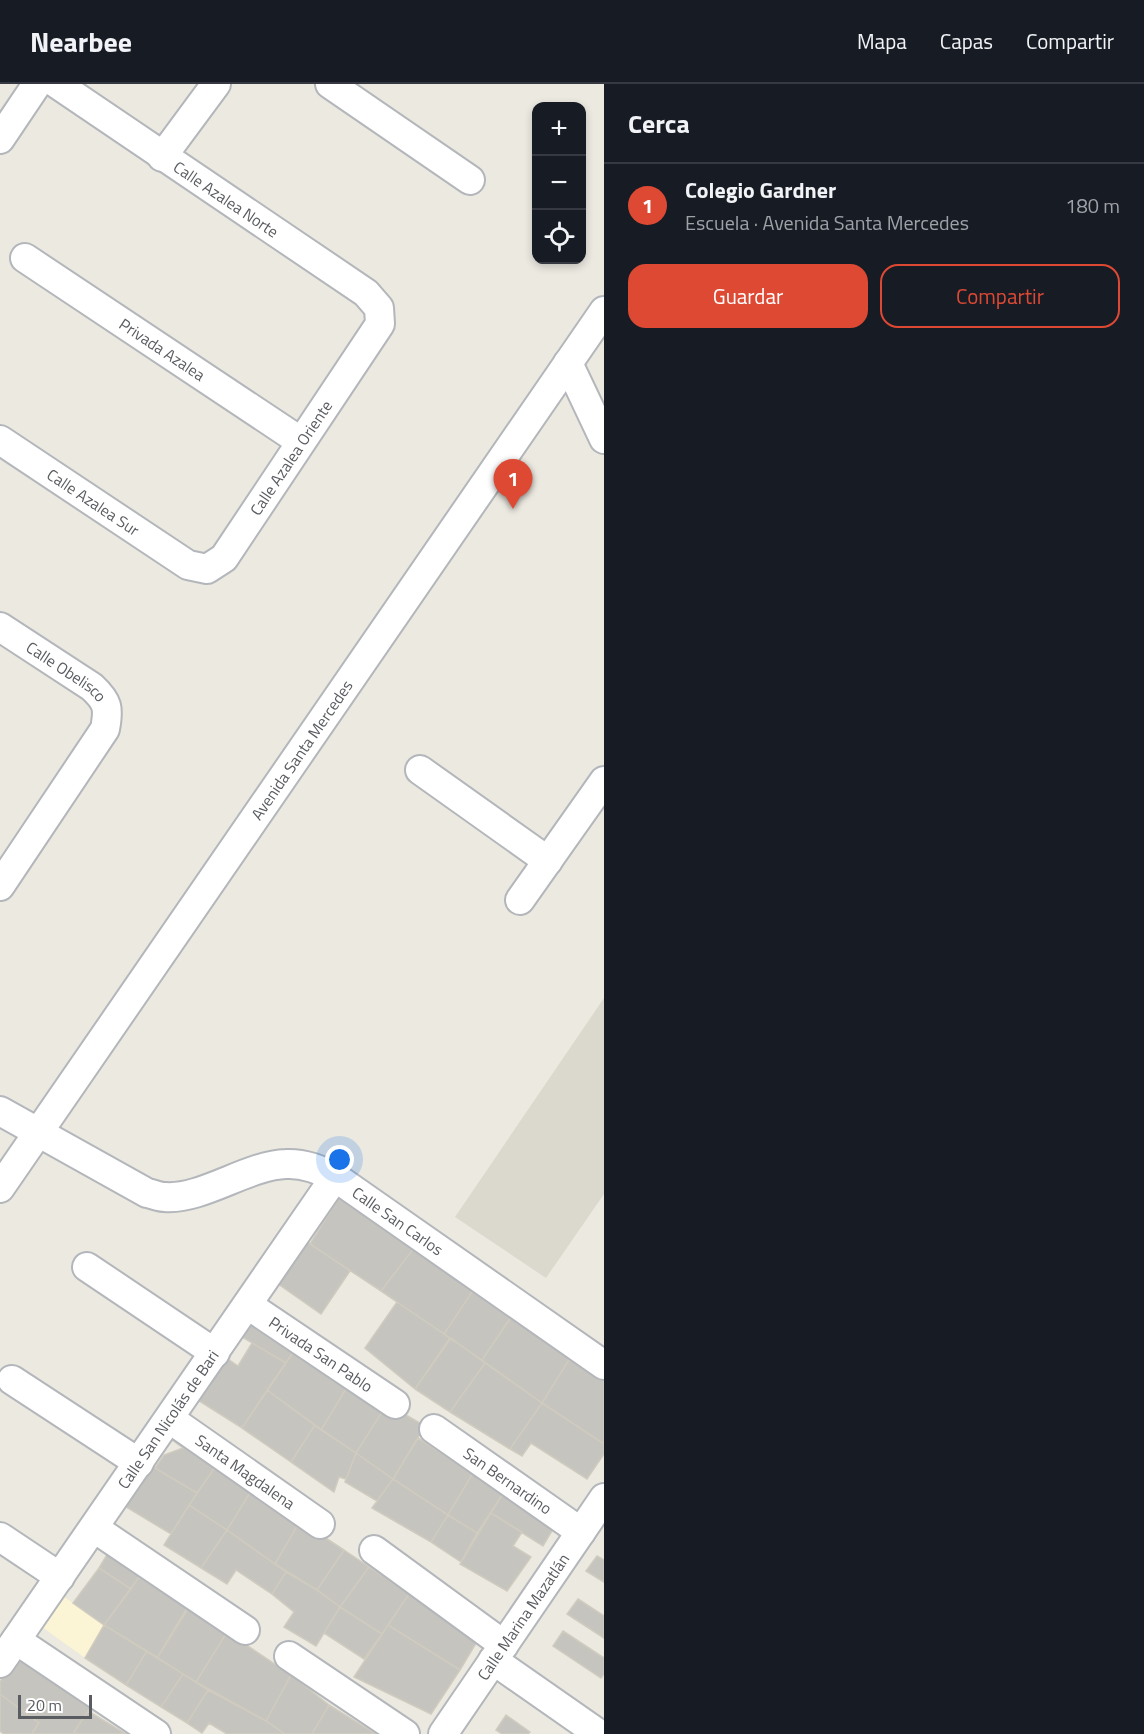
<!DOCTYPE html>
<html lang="es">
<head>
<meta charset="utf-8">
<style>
  body { margin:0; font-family:"Titillium Web",sans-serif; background:#20242c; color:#f1f3f6 }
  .controls { position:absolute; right:18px; top:18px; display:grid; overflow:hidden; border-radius:12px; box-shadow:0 3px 9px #0003 }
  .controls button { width:54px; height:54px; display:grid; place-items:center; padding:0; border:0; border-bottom:2px solid #363941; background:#171b24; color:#f1f3f6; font:30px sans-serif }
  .scale { position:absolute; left:18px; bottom:15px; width:74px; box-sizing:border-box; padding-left:6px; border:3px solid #595c60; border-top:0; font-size:16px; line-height:21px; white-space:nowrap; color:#595c60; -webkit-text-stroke:4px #fff; paint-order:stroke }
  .you { position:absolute; left:340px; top:1076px; width:21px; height:21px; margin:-15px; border:4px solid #fff; border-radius:50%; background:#1a73e8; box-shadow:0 0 0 9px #1a73e833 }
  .badge { display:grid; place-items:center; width:39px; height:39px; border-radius:50%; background:#de4934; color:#fff; font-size:20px; font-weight:700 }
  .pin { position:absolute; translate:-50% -50px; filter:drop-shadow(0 2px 3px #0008) }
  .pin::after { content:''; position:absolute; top:32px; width:21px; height:18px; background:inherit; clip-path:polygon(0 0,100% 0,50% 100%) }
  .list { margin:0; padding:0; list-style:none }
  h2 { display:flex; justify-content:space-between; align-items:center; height:78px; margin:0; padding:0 24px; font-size:26px }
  h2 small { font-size:20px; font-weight:400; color:#9ea1a6 }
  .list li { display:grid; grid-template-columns:39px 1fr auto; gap:18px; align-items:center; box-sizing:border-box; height:84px; padding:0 24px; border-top:2px solid #363941 }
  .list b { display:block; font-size:22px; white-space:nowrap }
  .list p { margin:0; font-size:20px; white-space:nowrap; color:#9ea1a6 }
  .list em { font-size:20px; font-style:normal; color:#9ea1a6 }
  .actions { display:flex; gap:12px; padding:18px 24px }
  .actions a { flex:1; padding:14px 0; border:2px solid #de4934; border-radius:18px; text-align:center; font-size:21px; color:#de4934 }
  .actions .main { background:#de4934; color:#fff }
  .icon { flex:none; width:33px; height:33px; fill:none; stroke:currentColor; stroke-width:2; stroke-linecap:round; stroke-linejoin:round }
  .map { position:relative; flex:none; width:604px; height:1650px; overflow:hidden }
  header { display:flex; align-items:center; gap:36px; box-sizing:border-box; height:84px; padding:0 30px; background:#171b24; border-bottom:2px solid #363941 }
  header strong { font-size:28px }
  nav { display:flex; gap:33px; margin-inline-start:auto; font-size:21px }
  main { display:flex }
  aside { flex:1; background:#171b24 }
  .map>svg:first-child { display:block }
  .commercial { fill:#fbf4d5 }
  .education { fill:#dbd8ce }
  .building { fill:#c6c4be; stroke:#cfcbbf; stroke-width:1.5 }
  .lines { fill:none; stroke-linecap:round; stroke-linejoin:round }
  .street-casing { stroke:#b3b6ba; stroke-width:32 }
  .street { stroke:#fff; stroke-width:28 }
  .labels { text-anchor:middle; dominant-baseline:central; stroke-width:6; stroke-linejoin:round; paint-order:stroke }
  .street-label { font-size:16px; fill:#595c60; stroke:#fff }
</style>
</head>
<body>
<header>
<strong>Nearbee</strong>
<nav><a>Mapa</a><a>Capas</a><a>Compartir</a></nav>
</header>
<main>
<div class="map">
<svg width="604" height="1650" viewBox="0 0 604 1650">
  <rect width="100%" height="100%" fill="#ebe9e0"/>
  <path class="commercial" d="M 63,1512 L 104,1541 L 85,1574 L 42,1543 Z"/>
  <path class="education" d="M 604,914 L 604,1110 L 546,1194 L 455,1133 Z"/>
  <path class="building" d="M 340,1112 L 414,1164 L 381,1207 L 310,1160 Z
    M 303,1155 L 350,1187 L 321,1230 L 274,1197 Z
    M 414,1164 L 476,1202 L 444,1250 L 381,1207 Z
    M 476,1202 L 515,1228 L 482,1276 L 444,1250 Z
    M 397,1218 L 450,1254 L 415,1305 L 365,1264 Z
    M 514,1228 L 574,1268 L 542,1319 L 482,1276 Z
    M 246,1236 L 258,1246 L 264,1236 L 298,1261 L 286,1279 L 237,1250 Z
    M 451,1254 L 485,1279 L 450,1328 L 415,1305 Z
    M 252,1259 L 286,1279 L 242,1344 L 193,1313 L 222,1271 L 238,1282 Z
    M 298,1261 L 352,1295 L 321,1346 L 267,1306 Z
    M 574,1268 L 604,1289 L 604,1360 L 542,1319 Z
    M 485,1279 L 542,1319 L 510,1365 L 450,1328 Z
    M 347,1303 L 387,1320 L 356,1369 L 321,1346 Z
    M 267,1306 L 315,1341 L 291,1378 L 242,1344 Z
    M 542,1319 L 604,1360 L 604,1370 L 587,1395 L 531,1359 L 522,1372 L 510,1365 Z
    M 387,1320 L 425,1342 L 393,1395 L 356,1369 Z
    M 315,1341 L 356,1369 L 346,1395 L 339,1393 L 334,1408 L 291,1378 Z
    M 178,1346 L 220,1376 L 197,1409 L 155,1384 L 164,1371 L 183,1364 L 171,1355 Z
    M 418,1354 L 473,1389 L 448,1431 L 393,1395 Z
    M 356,1369 L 393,1395 L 377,1417 L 345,1398 Z
    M 220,1376 L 256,1399 L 227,1446 L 189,1421 Z
    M 150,1381 L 197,1409 L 171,1450 L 123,1421 Z
    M 473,1389 L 504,1408 L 477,1449 L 448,1431 Z
    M 393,1395 L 448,1431 L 431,1458 L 372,1424 Z
    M 252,1405 L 300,1437 L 275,1480 L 227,1446 Z
    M 504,1408 L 556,1440 L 543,1462 L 491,1429 Z
    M 189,1421 L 227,1446 L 201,1484 L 164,1461 Z
    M 491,1429 L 522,1448 L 513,1462 L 531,1473 L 507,1507 L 460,1480 Z
    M 448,1431 L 477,1449 L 461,1478 L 431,1458 Z
    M 300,1437 L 344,1466 L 317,1506 L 275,1480 Z
    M 227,1446 L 286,1488 L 272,1510 L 236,1486 L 227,1500 L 201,1484 Z
    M 114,1459 L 146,1482 L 131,1505 L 99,1484 Z
    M 344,1466 L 369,1483 L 340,1523 L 317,1506 Z
    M 597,1472 L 604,1476 L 604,1498 L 586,1487 Z
    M 369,1483 L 409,1510 L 382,1550 L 340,1523 Z
    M 99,1484 L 131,1505 L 104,1541 L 73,1519 Z
    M 286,1488 L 317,1506 L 340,1523 L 316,1562 L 284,1543 L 294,1528 L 272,1510 Z
    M 139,1493 L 188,1525 L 157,1574 L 104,1541 Z
    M 409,1510 L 424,1521 L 429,1511 L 481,1551 L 460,1586 L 388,1541 Z
    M 578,1515 L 604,1532 L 604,1554 L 567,1530 Z
    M 340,1523 L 382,1550 L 364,1575 L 324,1549 Z
    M 187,1524 L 227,1548 L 196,1598 L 157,1574 Z
    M 104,1541 L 147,1567 L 126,1601 L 85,1574 Z
    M 388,1541 L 460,1586 L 431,1630 L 354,1593 Z
    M 563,1547 L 604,1574 L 604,1590 L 601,1594 L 553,1562 Z
    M 227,1548 L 291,1591 L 266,1637 L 196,1598 Z
    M 147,1567 L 183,1590 L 161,1623 L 126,1601 Z
    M 18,1568 L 97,1614 L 74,1648 L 78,1650 L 34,1650 L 32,1649 L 39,1639 L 0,1610 L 0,1598 Z
    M 183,1590 L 208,1606 L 187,1639 L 161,1623 Z
    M 291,1591 L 329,1621 L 312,1650 L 285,1650 L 266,1637 Z
    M 208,1606 L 266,1637 L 285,1650 L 227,1650 L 209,1639 L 202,1649 L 187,1639 Z
    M 0,1610 L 39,1639 L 32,1650 L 4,1650 L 0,1647 Z
    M 329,1621 L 376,1650 L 312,1650 Z
    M 88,1627 L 126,1650 L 78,1650 L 74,1648 Z
    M 506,1631 L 530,1648 L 528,1650 L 502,1650 L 496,1646 Z"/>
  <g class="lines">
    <g class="street-casing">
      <g id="street">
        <path d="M 330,0 L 470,96"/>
        <path d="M 0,55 L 37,0"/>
        <path d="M 162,73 L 216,0"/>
        <path id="s1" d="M 25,174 L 300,357"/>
        <path d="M 568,279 L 604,355"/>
        <path id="s2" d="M 0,356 L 188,481 L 207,485 L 224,474 L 380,240 L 379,224 L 366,209 L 57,0"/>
        <path id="s3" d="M 0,543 L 92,603 C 108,618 109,624 105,645 L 0,802"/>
        <path d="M 420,686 L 548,777"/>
        <path d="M 520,816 L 604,697"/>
        <path id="s4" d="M 0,1027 L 147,1109 C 153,1110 159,1113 165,1113 C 202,1116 248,1081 286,1080 C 304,1079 320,1086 335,1093 L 604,1281"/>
        <path id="s5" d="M 0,1104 L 604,227"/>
        <path d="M 87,1183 L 215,1269"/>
        <path id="s6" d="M 248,1221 L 395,1320"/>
        <path d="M 12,1296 L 139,1379"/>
        <path id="s7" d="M 170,1335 L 320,1440"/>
        <path id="s8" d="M 434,1345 L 581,1448"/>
        <path d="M 94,1444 L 245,1546"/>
        <path d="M 0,1453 L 60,1493"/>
        <path d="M 374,1466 L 504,1561"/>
        <path d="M 16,1556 L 156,1650"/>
        <path d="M 289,1572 L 405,1650"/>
        <path d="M 493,1576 L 599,1650"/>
        <path id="s9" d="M 0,1579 L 335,1093"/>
        <path id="s10" d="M 443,1650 L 604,1414"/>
      </g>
    </g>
    <use href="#street" class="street"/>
  </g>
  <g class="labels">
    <g class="street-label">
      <text transform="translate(226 115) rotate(34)">Calle Azalea Norte</text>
      <text stroke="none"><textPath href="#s1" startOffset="165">Privada Azalea</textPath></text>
      <text stroke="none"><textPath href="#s2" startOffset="386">Calle Azalea Oriente</textPath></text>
      <text stroke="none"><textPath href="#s2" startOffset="112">Calle Azalea Sur</textPath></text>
      <text stroke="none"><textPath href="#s3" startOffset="80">Calle Obelisco</textPath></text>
      <text stroke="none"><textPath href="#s5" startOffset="532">Avenida Santa Mercedes</textPath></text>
      <text stroke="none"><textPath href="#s4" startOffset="441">Calle San Carlos</textPath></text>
      <text stroke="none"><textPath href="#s6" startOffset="88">Privada San Pablo</textPath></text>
      <text stroke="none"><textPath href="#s9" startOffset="296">Calle San Nicolás de Bari</textPath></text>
      <text stroke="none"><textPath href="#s7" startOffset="92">Santa Magdalena</textPath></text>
      <text stroke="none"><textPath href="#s8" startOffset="90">San Bernardino</textPath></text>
      <text stroke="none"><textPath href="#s10" startOffset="142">Calle Marina Mazatlán</textPath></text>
    </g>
  </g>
</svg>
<div class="controls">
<button>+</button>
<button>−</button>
<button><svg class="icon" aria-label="locate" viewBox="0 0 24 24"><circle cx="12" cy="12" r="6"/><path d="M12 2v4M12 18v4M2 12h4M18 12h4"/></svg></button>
</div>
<div class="scale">20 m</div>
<div class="you"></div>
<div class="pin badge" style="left:513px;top:425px">1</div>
</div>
<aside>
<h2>Cerca<small></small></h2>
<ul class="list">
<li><span class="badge">1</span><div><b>Colegio Gardner</b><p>Escuela · Avenida Santa Mercedes</p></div><em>180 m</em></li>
</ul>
<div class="actions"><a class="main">Guardar</a><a>Compartir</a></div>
</aside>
</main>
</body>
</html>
